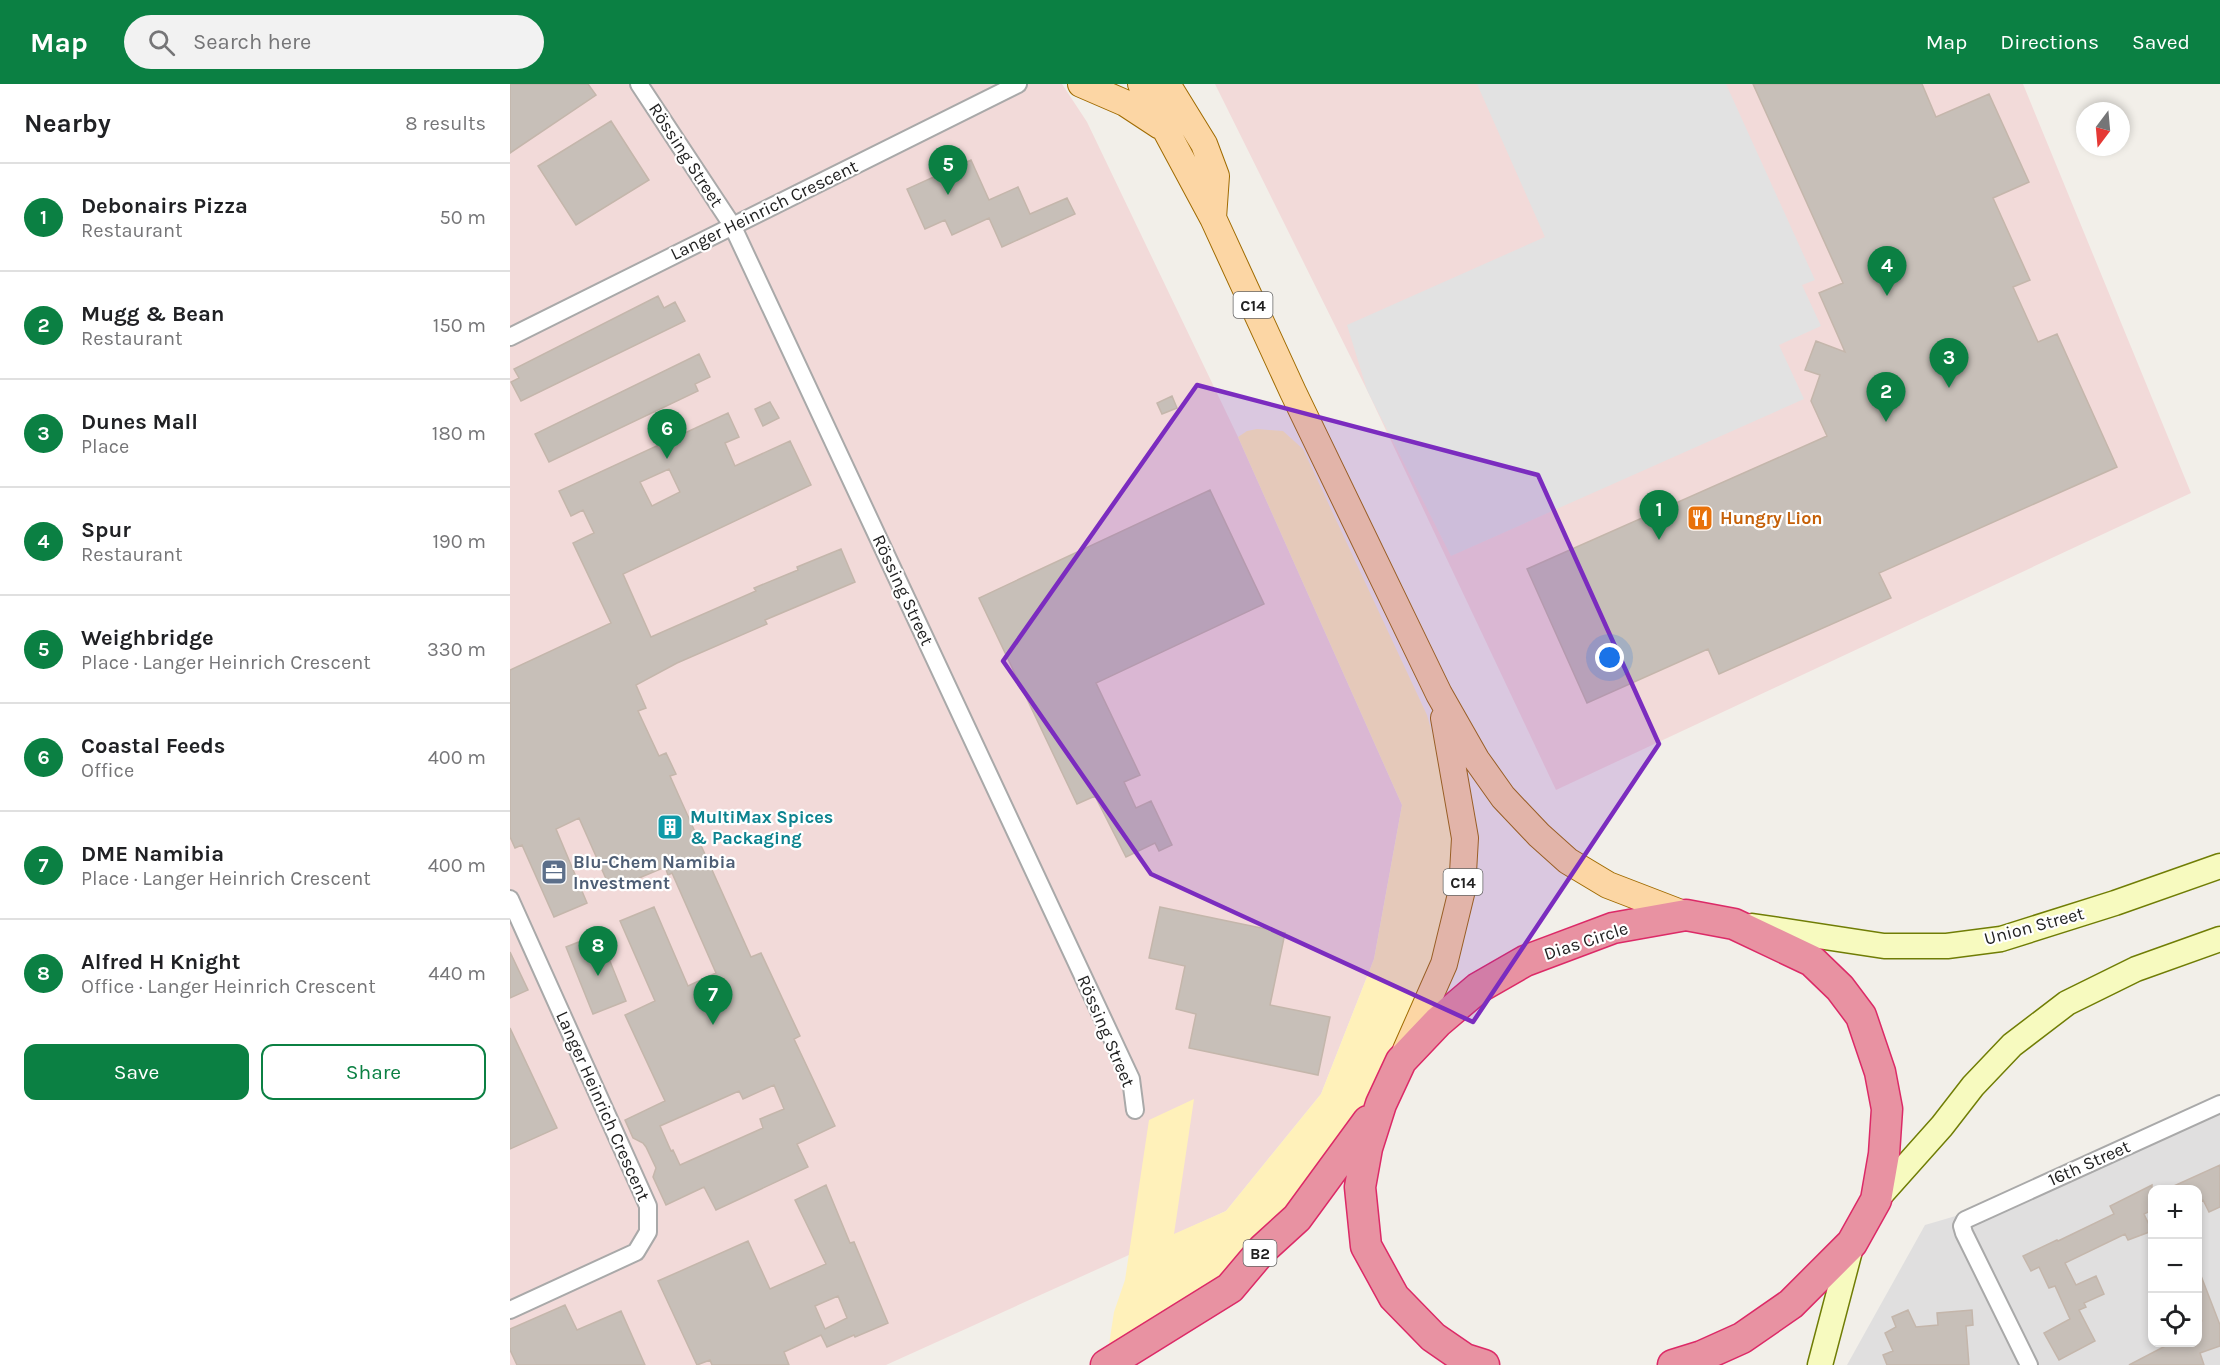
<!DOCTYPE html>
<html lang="en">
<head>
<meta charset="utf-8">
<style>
  body { margin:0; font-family:Karla,sans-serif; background:#f2f2f2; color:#202124 }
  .controls { position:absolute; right:18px; bottom:18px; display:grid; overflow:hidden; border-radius:12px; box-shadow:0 3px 9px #0003 }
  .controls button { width:54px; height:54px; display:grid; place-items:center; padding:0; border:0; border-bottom:2px solid #e0e0e0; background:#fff; color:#202124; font:30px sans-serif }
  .compass { position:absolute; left:1566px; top:18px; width:54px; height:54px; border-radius:50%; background:#fff; box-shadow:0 3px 9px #0003; rotate:196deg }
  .you { position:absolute; left:1100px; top:574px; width:21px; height:21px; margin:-15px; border:4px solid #fff; border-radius:50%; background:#1a73e8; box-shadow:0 0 0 9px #1a73e833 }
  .badge { display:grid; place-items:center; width:39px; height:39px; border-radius:50%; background:#0b8043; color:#fff; font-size:20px; font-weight:700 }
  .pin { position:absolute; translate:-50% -50px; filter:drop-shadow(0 2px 3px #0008) }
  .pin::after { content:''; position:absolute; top:32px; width:21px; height:18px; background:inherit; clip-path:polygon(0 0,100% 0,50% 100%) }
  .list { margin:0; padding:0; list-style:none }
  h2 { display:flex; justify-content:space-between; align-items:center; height:78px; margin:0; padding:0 24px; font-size:26px }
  h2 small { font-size:20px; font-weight:400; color:#757577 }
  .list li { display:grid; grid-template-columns:39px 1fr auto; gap:18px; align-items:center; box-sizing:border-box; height:108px; padding:0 24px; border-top:2px solid #e0e0e0 }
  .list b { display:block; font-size:22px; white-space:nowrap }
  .list p { margin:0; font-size:20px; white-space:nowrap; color:#757577 }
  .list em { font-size:20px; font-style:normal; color:#757577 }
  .actions { display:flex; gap:12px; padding:18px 24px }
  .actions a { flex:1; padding:14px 0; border:2px solid #0b8043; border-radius:12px; text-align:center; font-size:21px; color:#0b8043 }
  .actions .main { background:#0b8043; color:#fff }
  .icon { flex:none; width:33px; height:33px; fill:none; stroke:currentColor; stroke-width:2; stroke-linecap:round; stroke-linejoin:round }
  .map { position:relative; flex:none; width:1710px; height:1281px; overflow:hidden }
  header { display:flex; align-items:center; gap:36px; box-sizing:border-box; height:84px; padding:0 30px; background:#0b8043; color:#fff }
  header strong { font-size:28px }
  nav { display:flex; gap:33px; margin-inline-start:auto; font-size:21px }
  .search { width:420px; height:54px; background:#f2f2f2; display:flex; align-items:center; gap:15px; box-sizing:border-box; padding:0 21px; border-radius:33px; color:#757577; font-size:22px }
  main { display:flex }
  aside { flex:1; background:#fff }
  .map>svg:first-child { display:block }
  .residential { fill:#e0dfdf; fill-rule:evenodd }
  .commercial { fill:#f2dad9 }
  .sand { fill:#fff1ba }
  .parking { fill:#e2e2e2 }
  .building { fill:#c7bfb8; stroke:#c4b6ab; stroke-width:1.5; fill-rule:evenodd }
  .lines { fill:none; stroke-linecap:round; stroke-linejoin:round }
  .street-casing { stroke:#a9a9a9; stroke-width:20 }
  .secondary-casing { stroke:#707d05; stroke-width:27 }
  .primary-casing { stroke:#a06b00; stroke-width:28 }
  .highway-casing { stroke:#dc2a67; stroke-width:33 }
  .street { stroke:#fff; stroke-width:16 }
  .secondary { stroke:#f7fabf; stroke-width:24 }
  .primary { stroke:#fcd6a4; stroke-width:26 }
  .highway { stroke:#e892a2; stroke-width:30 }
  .marked { fill:#7b2cbf; fill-opacity:0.2; stroke:#7b2cbf; stroke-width:4.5; stroke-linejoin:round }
  .labels { text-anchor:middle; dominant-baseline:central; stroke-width:4.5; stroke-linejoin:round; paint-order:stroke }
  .shield { fill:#fff; stroke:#646464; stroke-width:1.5 }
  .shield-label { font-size:16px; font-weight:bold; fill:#222 }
  .street-label { font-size:18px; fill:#222; stroke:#fff }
  .food-label { font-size:18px; font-weight:bold; fill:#c56008; stroke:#fff; text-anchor:start }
  .culture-label { font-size:18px; font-weight:bold; fill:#0d838f; stroke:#fff; text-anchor:start }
  .service-label { font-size:18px; font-weight:bold; fill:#4e5e75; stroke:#fff; text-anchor:start }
</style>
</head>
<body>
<header>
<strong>Map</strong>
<div class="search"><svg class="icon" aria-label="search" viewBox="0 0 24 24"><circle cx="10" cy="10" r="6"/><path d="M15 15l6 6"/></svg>Search here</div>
<nav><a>Map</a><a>Directions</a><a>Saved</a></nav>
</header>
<main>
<aside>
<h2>Nearby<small>8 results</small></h2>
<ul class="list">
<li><span class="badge">1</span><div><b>Debonairs Pizza</b><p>Restaurant</p></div><em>50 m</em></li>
<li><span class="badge">2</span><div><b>Mugg &amp; Bean</b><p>Restaurant</p></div><em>150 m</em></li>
<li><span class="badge">3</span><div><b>Dunes Mall</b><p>Place</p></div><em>180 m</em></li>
<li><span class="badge">4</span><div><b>Spur</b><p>Restaurant</p></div><em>190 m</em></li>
<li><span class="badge">5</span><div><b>Weighbridge</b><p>Place · Langer Heinrich Crescent</p></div><em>330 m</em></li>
<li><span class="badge">6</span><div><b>Coastal Feeds</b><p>Office</p></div><em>400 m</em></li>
<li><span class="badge">7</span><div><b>DME Namibia</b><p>Place · Langer Heinrich Crescent</p></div><em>400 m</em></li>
<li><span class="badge">8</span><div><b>Alfred H Knight</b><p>Office · Langer Heinrich Crescent</p></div><em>440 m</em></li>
</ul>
<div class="actions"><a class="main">Save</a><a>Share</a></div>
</aside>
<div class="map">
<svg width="1710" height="1281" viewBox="0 0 1710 1281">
  <rect width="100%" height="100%" fill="#f2efe9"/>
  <path class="residential" d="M 1710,1013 L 1710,1281 L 1337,1281 L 1415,1141 L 1456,1129 ZM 1642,1106 L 1688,1106 L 1688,1258 L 1642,1258 Z"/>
  <path class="commercial" d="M 0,0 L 552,0 L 577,38 L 728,353 L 892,721 L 864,875 L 811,1010 L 716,1127 L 376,1281 L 0,1281 Z
    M 705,0 L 1513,0 L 1681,409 L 1046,706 L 857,306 Z"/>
  <path class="sand" d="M 747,345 L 773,347 L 793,365 L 917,631 L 949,744 L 931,868 L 868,999 L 777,1135 L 686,1219 L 598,1267 L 604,1228 L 615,1196 L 639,1036 L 684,1015 L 664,1150 L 716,1127 L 811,1010 L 864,875 L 892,721 L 728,353 L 737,347 Z"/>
  <path class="parking" d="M 967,0 L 1216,0 L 1305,196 L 1292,201 L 1311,242 L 1269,261 L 1294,315 L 941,472 L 857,306 L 837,241 L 1035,153 Z"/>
  <path class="building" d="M 0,0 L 78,0 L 86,11 L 0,69 Z
    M 1243,0 L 1412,0 L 1426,33 L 1479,10 L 1519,98 L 1483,114 L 1520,196 L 1503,203 L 1528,258 L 1547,250 L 1607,383 L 1369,489 L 1381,514 L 1209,590 L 1198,565 L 1077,619 L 1017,485 L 1317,352 L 1301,317 L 1310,291 L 1295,286 L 1306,257 L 1335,268 L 1309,209 L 1333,199 Z
    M 101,37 L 139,96 L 66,141 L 28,82 Z
    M 461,76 L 479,116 L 508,103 L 520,130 L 557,114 L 565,130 L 492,163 L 479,134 L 442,151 L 435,136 L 415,145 L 397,105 Z
    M 148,212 L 154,224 L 165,218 L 175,237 L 11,317 L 1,298 L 9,294 L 4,285 Z
    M 189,270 L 200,293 L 185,300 L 188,307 L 39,378 L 25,350 Z
    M 662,312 L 667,324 L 652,330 L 647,319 Z
    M 260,318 L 269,334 L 253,342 L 245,325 Z
    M 218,329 L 229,353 L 215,359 L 225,382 L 280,357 L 301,401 L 113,490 L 141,553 L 246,507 L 244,504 L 288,486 L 287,483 L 331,465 L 345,498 L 255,536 L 257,540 L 167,579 L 126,601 L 136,624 L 128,627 L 149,672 L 156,669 L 166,690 L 160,692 L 241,873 L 251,869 L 290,952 L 284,955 L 325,1042 L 287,1060 L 298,1083 L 206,1126 L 194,1103 L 156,1121 L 143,1093 L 146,1084 L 136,1063 L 133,1059 L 123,1054 L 115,1036 L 155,1017 L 115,931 L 145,917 L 110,837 L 144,823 L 178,902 L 206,889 L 162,789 L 158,791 L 155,783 L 101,806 L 69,734 L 46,745 L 77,819 L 44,833 L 12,761 L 5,764 L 0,753 L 0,586 L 101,539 L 63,459 L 84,449 L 73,426 L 61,432 L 49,407 ZM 159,385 L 170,408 L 142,422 L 130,398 ZM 264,1001 L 274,1025 L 250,1035 L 253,1044 L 170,1081 L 163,1066 L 161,1067 L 150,1042 L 229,1007 L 233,1015 Z
    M 700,406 L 754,520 L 586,599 L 630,691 L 614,698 L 626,724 L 641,717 L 662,761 L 649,767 L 645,759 L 616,773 L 585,712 L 567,720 L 469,514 Z
    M 650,823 L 775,849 L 760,921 L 820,933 L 808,991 L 679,964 L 686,930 L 666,925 L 675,882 L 639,874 Z
    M 89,850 L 116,917 L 83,930 L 56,863 Z
    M 0,868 L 18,906 L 0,914 Z
    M 0,944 L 47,1044 L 0,1065 Z
    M 1710,1081 L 1710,1123 L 1699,1128 L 1693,1116 L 1688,1119 L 1688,1106 L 1655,1106 Z
    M 316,1101 L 340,1159 L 344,1158 L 378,1239 L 345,1253 L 344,1251 L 317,1263 L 311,1251 L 274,1268 L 279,1281 L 202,1281 L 200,1276 L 187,1281 L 148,1197 L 238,1157 L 260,1205 L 316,1180 L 285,1116 ZM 328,1212 L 337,1234 L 315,1245 L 305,1222 Z
    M 1642,1101 L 1642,1126 L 1634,1130 L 1642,1147 L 1618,1156 L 1615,1150 L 1555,1179 L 1566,1201 L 1586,1192 L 1594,1210 L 1574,1219 L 1576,1223 L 1569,1226 L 1585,1257 L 1549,1276 L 1534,1249 L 1560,1235 L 1545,1202 L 1539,1204 L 1529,1183 L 1521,1187 L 1513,1172 L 1547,1156 L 1548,1157 L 1604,1130 L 1600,1122 Z
    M 1688,1184 L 1710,1241 L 1710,1262 L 1690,1269 L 1694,1281 L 1619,1281 L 1663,1258 L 1688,1258 L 1688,1239 L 1692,1237 L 1688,1227 Z
    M 55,1221 L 67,1246 L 111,1227 L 135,1281 L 7,1281 L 0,1266 L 0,1245 Z
    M 1398,1226 L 1406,1243 L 1428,1241 L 1427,1229 L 1462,1226 L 1463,1241 L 1456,1242 L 1459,1281 L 1377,1281 L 1373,1271 L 1383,1267 L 1375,1249 L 1386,1243 L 1382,1233 Z"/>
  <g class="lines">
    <g class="street-casing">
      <path id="street" d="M 129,0 L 222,141 L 621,995 L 625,1026
        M 0,253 L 508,0
        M 0,815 L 138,1122 L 138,1148 L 126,1168 L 0,1226
        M 1519,1281 L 1454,1149 L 1452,1142 L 1455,1136 L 1710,1020"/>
    </g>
    <g class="secondary-casing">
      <path id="secondary" d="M 1242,842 L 1374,862 L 1437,862 L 1491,855 L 1605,819 L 1710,782
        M 1366,1116 L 1432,1042 L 1463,1002 L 1502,961 L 1557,919 L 1626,885 L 1710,855
        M 1310,1281 L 1342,1159"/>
    </g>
    <g class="primary-casing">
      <path id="primary" d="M 571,0 L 615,19 L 650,42
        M 631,0 L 703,134 L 783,308 L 929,610 L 966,675 L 993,713 L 1029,751 L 1058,777 L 1098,801 L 1176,831
        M 657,0 L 694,60 L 706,92 L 703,134
        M 896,966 L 934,880 L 952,806 L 955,754 L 934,634"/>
    </g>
    <g class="highway-casing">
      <path id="highway" d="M 596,1281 L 720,1204 L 753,1165 L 787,1134 L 858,1037
        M 974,1281 L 955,1275 L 923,1253 L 884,1213 L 856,1162 L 850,1103 L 857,1064 L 871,1020 L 891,977 L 928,938 L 968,904 L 1015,877 L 1103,844 L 1176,831 L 1224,840 L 1302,877 L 1330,904 L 1351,932 L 1370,988 L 1377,1025 L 1374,1070 L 1366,1116 L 1342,1159 L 1281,1220 L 1232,1254 L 1192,1272 L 1163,1281"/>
    </g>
    <use href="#street" class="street"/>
    <use href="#secondary" class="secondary"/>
    <use href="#primary" class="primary"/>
    <use href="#highway" class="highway"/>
  </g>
  <path class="marked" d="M 687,301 L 1028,391 L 1149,660 L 963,938 L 641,790 L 493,577 Z"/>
  <defs>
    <g id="restaurant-square" transform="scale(1.35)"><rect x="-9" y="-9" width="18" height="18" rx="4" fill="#e8710a" stroke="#fff"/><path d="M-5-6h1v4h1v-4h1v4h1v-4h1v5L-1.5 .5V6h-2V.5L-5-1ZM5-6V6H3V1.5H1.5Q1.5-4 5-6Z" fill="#fff"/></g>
    <g id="building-square" transform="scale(1.35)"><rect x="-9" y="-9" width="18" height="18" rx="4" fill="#0f9aa8" stroke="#fff"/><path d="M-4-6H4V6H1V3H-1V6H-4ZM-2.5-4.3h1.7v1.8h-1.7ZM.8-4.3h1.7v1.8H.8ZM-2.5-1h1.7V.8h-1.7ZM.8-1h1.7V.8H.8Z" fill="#fff"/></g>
    <g id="office-square" transform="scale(1.35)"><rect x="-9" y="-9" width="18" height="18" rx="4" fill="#5c6f8a" stroke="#fff"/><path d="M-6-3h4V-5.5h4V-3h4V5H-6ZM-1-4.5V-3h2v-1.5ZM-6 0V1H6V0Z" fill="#fff"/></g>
  </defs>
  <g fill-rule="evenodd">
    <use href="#restaurant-square" x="1190" y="434"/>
    <use href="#building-square" x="160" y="743"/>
    <use href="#office-square" x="44" y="788"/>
  </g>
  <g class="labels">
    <g class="shield">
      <rect x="723.5" y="208" width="39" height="26" rx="4.5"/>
      <rect x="933.5" y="785" width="39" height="26" rx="4.5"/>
      <rect x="733.5" y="1156" width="33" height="26" rx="4.5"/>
    </g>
    <g class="shield-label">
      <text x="743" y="221">C14</text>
      <text x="953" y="798">C14</text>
      <text x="750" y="1169">B2</text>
    </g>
    <g class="street-label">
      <text transform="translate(176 71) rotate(57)">Rössing Street</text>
      <text transform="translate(254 126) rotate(-26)">Langer Heinrich Crescent</text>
      <text transform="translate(393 506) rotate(65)">Rössing Street</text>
      <text transform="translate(1524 842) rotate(-15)">Union Street</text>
      <text transform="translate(1076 857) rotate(-18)">Dias Circle</text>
      <text transform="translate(596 947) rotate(67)">Rössing Street</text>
      <text transform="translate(93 1022) rotate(66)">Langer Heinrich Crescent</text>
      <text transform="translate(1579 1079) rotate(-24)">16th Street</text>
    </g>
    <g class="food-label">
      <text x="1210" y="434">Hungry Lion</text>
    </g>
    <g class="culture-label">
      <text x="180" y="733">MultiMax Spices<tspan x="180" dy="21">&amp; Packaging</tspan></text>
    </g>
    <g class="service-label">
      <text x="63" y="778">Blu-Chem Namibia<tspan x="63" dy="21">Investment</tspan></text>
    </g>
  </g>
</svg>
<div class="controls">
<button>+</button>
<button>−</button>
<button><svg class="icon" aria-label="locate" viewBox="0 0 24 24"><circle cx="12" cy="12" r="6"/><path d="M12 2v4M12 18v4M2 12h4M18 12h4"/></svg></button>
</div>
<svg class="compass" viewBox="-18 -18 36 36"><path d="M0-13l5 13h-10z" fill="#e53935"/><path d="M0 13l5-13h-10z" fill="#757577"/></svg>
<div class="you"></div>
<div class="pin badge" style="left:1149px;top:456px">1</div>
<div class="pin badge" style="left:1376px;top:338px">2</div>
<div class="pin badge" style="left:1439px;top:304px">3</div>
<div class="pin badge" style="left:1377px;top:212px">4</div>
<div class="pin badge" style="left:438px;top:111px">5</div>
<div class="pin badge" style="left:157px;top:375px">6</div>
<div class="pin badge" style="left:203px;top:941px">7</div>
<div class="pin badge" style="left:88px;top:892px">8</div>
</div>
</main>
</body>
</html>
